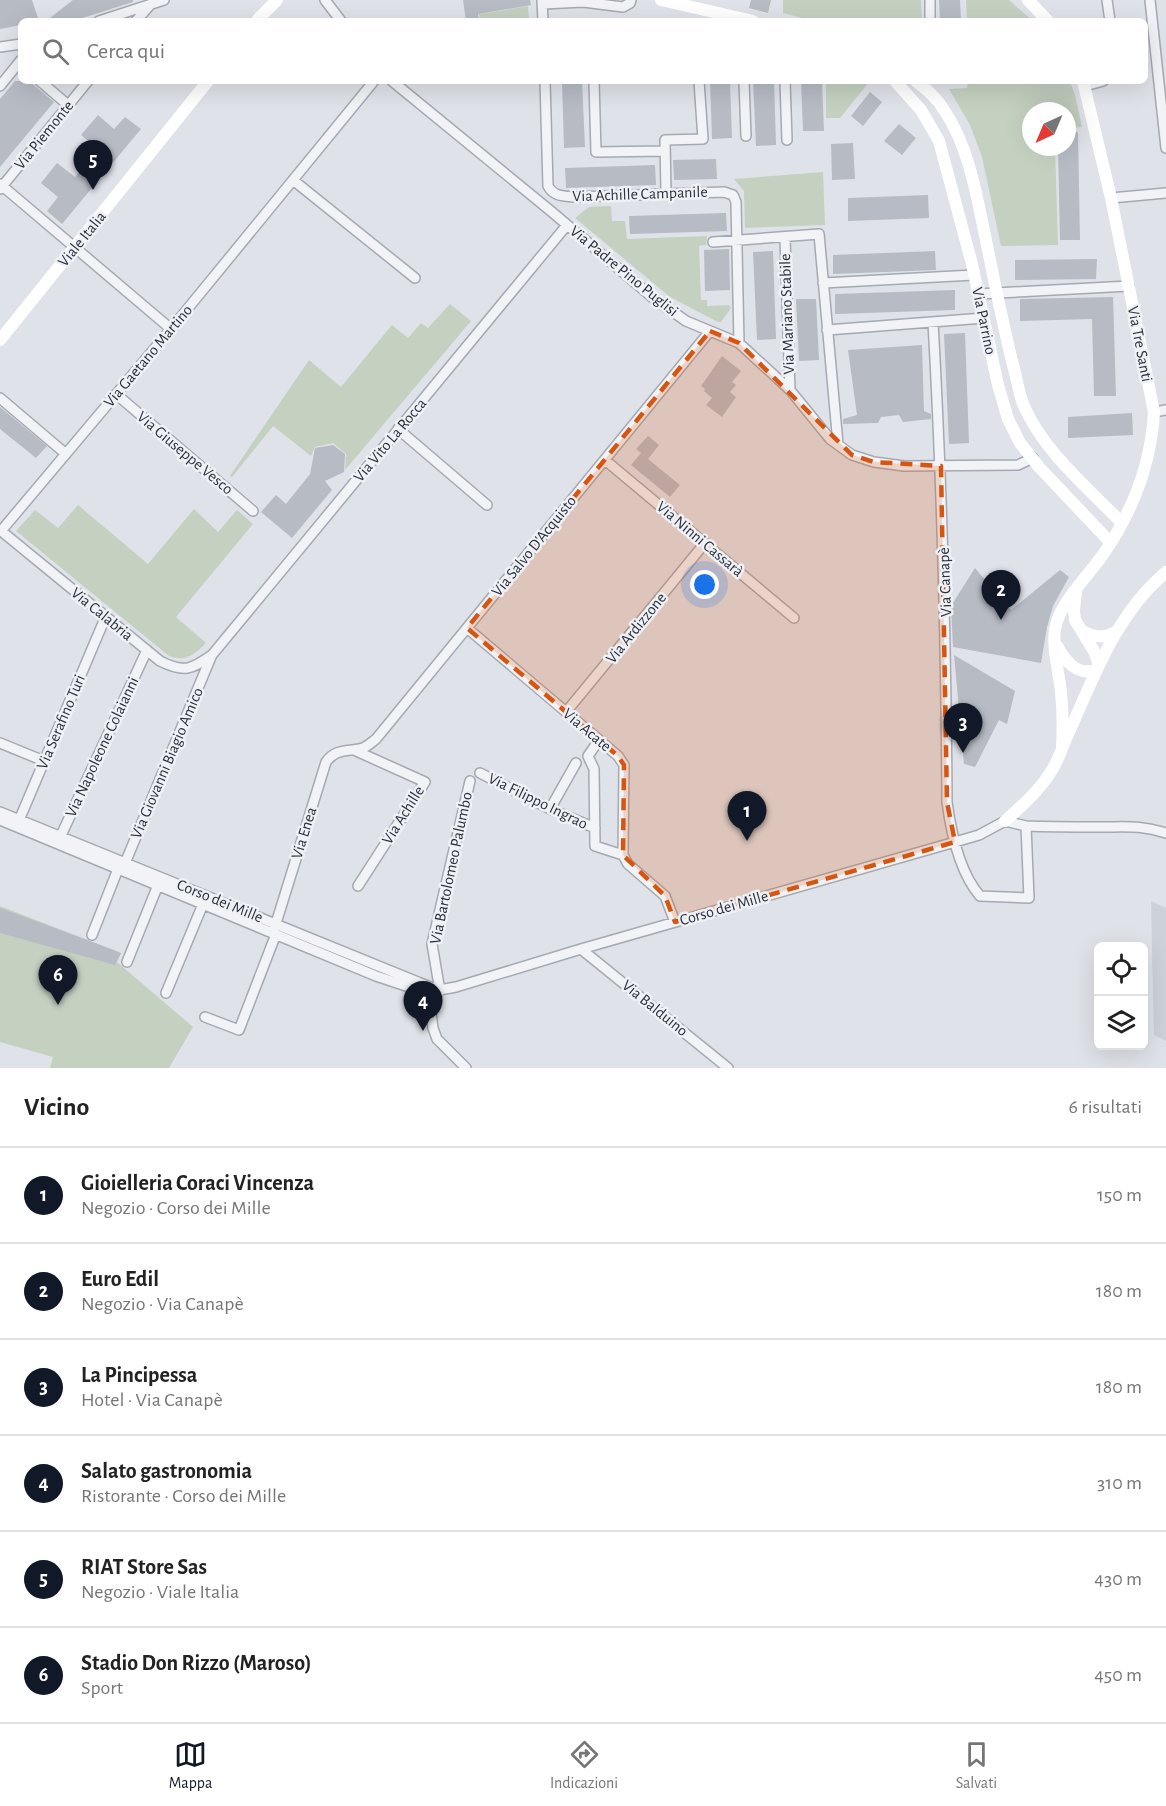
<!DOCTYPE html>
<html lang="it">
<head>
<meta charset="utf-8">
<style>
  body { margin:0; font-family:"Alegreya Sans",sans-serif; background:#f2f2f2; color:#222 }
  .controls { position:absolute; right:18px; bottom:18px; display:grid; overflow:hidden; border-radius:9px; box-shadow:0 6px 24px #0002 }
  .controls button { width:54px; height:54px; display:grid; place-items:center; padding:0; border:0; border-bottom:2px solid #e0e0e0; background:#fff; color:#222; font:30px sans-serif }
  .compass { position:absolute; left:1022px; top:102px; width:54px; height:54px; border-radius:50%; background:#fff; box-shadow:0 6px 24px #0002; rotate:224deg }
  .you { position:absolute; left:705px; top:585px; width:21px; height:21px; margin:-15px; border:4px solid #fff; border-radius:50%; background:#1a73e8; box-shadow:0 0 0 9px #1a73e833 }
  .badge { display:grid; place-items:center; width:39px; height:39px; border-radius:50%; background:#111827; color:#fff; font-size:20px; font-weight:700 }
  .pin { position:absolute; translate:-50% -50px; filter:drop-shadow(0 2px 3px #0008) }
  .pin::after { content:''; position:absolute; top:32px; width:21px; height:18px; background:inherit; clip-path:polygon(0 0,100% 0,50% 100%) }
  .list { margin:0; padding:0; list-style:none }
  h2 { display:flex; justify-content:space-between; align-items:center; height:78px; margin:0; padding:0 24px; font-size:26px }
  h2 small { font-size:20px; font-weight:400; color:#767676 }
  .list li { display:grid; grid-template-columns:39px 1fr auto; gap:18px; align-items:center; box-sizing:border-box; height:96px; padding:0 24px; border-top:2px solid #e0e0e0 }
  .list b { display:block; font-size:22px; white-space:nowrap }
  .list p { margin:0; font-size:20px; white-space:nowrap; color:#767676 }
  .list em { font-size:20px; font-style:normal; color:#767676 }
  .icon { flex:none; width:33px; height:33px; fill:none; stroke:currentColor; stroke-width:2; stroke-linecap:round; stroke-linejoin:round }
  .map { position:relative; flex:none; width:1166px; height:1068px; overflow:hidden }
  .search { position:absolute; background:#fff; box-shadow:0 6px 24px #0002; left:18px; right:18px; top:18px; height:66px; display:flex; align-items:center; gap:15px; box-sizing:border-box; padding:0 21px; border-radius:9px; color:#767676; font-size:22px }
  .sheet { height:654px; background:#fff }
  nav { display:flex; justify-content:space-around; align-items:center; box-sizing:border-box; height:84px; border-top:2px solid #e0e0e0; background:#fff; font-size:16px; color:#767676 }
  nav a { display:grid; justify-items:center; gap:3px }
  nav .on { color:#111827 }
  .map>svg:first-child { display:block }
  .built { fill:#cdd1da }
  .green { fill:#c4d1c1 }
  .building { fill:#b7bbc4 }
  .lines { fill:none; stroke-linecap:round; stroke-linejoin:round }
  .street-casing { stroke:#a5a9b2; stroke-width:12 }
  .street { stroke:#f2f3f6; stroke-width:9 }
  .secondary { stroke:#fff; stroke-width:12 }
  .marked { fill:#d55511; fill-opacity:0.2; stroke:#d55511; stroke-width:4.5; stroke-dasharray:12 8; stroke-linejoin:round }
  .labels { text-anchor:middle; dominant-baseline:central; stroke-width:5; stroke-linejoin:round; paint-order:stroke }
  .street-label { font-size:16px; fill:#292f3e; stroke:#eff1f5 }
</style>
</head>
<body>
<div class="map">
<svg width="1166" height="1068" viewBox="0 0 1166 1068">
  <rect width="100%" height="100%" fill="#dfe2e8"/>
  <path class="built" d="M 1151,901 L 1166,908 L 1166,1041 L 1154,1035 Z"/>
  <path class="green" d="M 783,0 L 921,0 L 922,21 L 814,21 L 783,13 Z
    M 966,0 L 1009,0 L 1033,21 L 967,21 Z
    M 528,6 L 529,21 L 480,21 L 479,14 Z
    M 826,81 L 870,81 L 840,118 L 826,118 Z
    M 968,81 L 1070,81 L 1075,95 L 1082,127 L 1067,128 L 1067,111 L 1031,111 L 1031,147 L 1055,147 L 1058,245 L 1001,246 L 982,157 L 970,125 L 949,89 L 967,88 Z
    M 823,172 L 825,225 L 745,228 L 744,191 L 734,179 Z
    M 611,206 L 612,221 L 625,221 L 627,239 L 707,236 L 706,245 L 699,246 L 701,300 L 707,300 L 707,306 L 729,305 L 731,308 L 721,322 L 718,322 L 670,297 L 575,218 L 589,207 Z
    M 450,304 L 471,321 L 345,470 L 346,454 L 333,443 L 315,447 L 311,456 L 273,426 L 232,477 L 230,476 L 309,360 L 341,387 L 392,325 L 408,338 L 421,323 L 428,328 Z
    M 78,505 L 148,564 L 194,509 L 218,532 L 237,510 L 253,524 L 176,617 L 206,643 C 194,655 186,662 169,656 L 16,531 L 35,510 L 58,528 Z
    M 0,906 L 121,953 L 117,962 L 193,1027 L 169,1068 L 50,1068 L 53,1057 L 0,1042 Z"/>
  <path class="building" d="M 0,0 L 32,0 L 39,21 L 21,21 L 21,25 L 0,29 Z
    M 73,0 L 133,0 L 133,2 L 73,21 L 46,21 Z
    M 463,0 L 530,0 L 531,5 L 478,14 L 479,21 L 466,21 Z
    M 751,0 L 771,0 L 768,13 L 749,8 Z
    M 939,0 L 960,0 L 961,21 L 940,21 Z
    M 15,81 L 29,81 L 54,102 L 0,167 L 0,99 Z
    M 562,81 L 582,81 L 585,147 L 564,148 Z
    M 710,81 L 730,81 L 732,138 L 712,139 Z
    M 753,81 L 774,81 L 776,145 L 756,146 Z
    M 801,81 L 822,81 L 824,131 L 803,131 Z
    M 870,92 L 882,102 L 863,126 L 851,116 Z
    M 98,115 L 114,129 L 125,117 L 141,129 L 62,224 L 47,211 L 58,197 L 41,183 L 57,163 L 75,177 L 98,149 L 81,135 Z
    M 899,124 L 916,138 L 902,155 L 884,141 Z
    M 1067,132 L 1078,132 L 1080,240 L 1060,240 L 1058,147 L 1067,147 Z
    M 853,143 L 855,179 L 832,180 L 831,144 Z
    M 716,159 L 717,179 L 674,180 L 673,160 Z
    M 655,165 L 656,185 L 566,188 L 565,168 Z
    M 928,195 L 929,218 L 848,221 L 848,198 Z
    M 726,213 L 727,231 L 630,234 L 629,216 Z
    M 729,249 L 730,290 L 705,291 L 704,250 Z
    M 773,251 L 776,339 L 757,340 L 753,252 Z
    M 935,251 L 936,270 L 833,274 L 833,255 Z
    M 1097,259 L 1096,279 L 1015,280 L 1015,260 Z
    M 955,290 L 955,310 L 835,314 L 835,294 Z
    M 1113,297 L 1116,396 L 1094,396 L 1092,319 L 1020,321 L 1020,299 Z
    M 796,299 L 816,299 L 819,360 L 799,361 Z
    M 965,333 L 969,443 L 949,444 L 944,334 Z
    M 922,345 L 924,411 L 931,414 L 931,419 L 903,422 L 899,415 L 881,417 L 878,423 L 843,424 L 843,419 L 857,415 L 848,350 Z
    M 722,356 L 741,371 L 732,382 L 736,385 L 730,392 L 736,397 L 722,417 L 706,405 L 712,398 L 704,391 L 705,389 L 701,386 Z
    M 0,407 L 47,446 L 36,458 L 0,429 Z
    M 1132,413 L 1133,435 L 1068,438 L 1068,417 Z
    M 648,436 L 659,445 L 648,459 L 680,485 L 670,497 L 631,465 L 641,453 L 636,449 Z
    M 333,445 L 345,454 L 344,472 L 325,481 L 332,490 L 292,538 L 261,512 L 276,495 L 286,504 L 310,474 L 315,448 Z
    M 975,568 L 1011,610 L 1060,570 L 1069,577 L 1053,606 L 1047,627 L 1041,663 L 953,647 L 951,606 Z
    M 954,655 L 1015,691 L 1007,724 L 999,720 L 975,767 L 964,764 Z
    M 0,908 L 90,941 L 121,953 L 115,965 L 0,933 Z"/>
  <g class="lines">
    <g class="street-casing">
      <path id="street" d="M 325,0 L 341,21
        M 542,0 L 543,21
        M 930,0 L 930,21
        M 1107,0 L 1110,21
        M 1150,0 L 1166,148
        M 543,4 L 583,2 L 623,7 L 630,3 L 631,0
        M 99,21 L 164,0
        M 136,21 L 150,5
        M 0,47 L 21,44
        M 40,81 L 68,105
        M 392,81 L 552,212 L 652,297 L 686,321 L 739,343 L 790,390 L 830,439 L 852,455 L 874,462 L 904,466 L 1018,465 L 1033,458
        M 545,81 L 548,186 C 554,197 564,196 576,197 L 724,192 L 733,195 L 736,202 L 739,343
        M 594,81 L 596,152 L 665,151
        M 744,81 L 746,136
        M 785,81 L 787,140
        M 0,86 L 21,60
        M 1085,86 L 1103,81
        M 293,180 L 415,278
        M 0,184 L 171,329
        M 0,189 L 88,81
        M 666,194 L 665,140 L 703,139 L 699,81
        M 1111,198 L 1166,193
        M 785,238 L 790,390
        M 713,242 L 819,234 L 838,444
        M 823,283 L 974,275
        M 978,294 L 1129,286
        M 827,330 L 984,318
        M 116,394 L 253,511
        M 0,398 L 66,454
        M 1154,412 L 1166,410
        M 398,429 L 487,505
        M 605,460 L 794,618
        M 0,530 L 160,661 C 184,673 191,670 212,655 L 567,225
        M 1,531 L 171,329 L 374,81
        M 467,628 L 618,756 L 624,765 L 623,855 L 628,864 L 665,896 L 675,922
        M 566,712 L 705,543
        M 599,740 L 588,756 L 594,769 L 595,846 L 623,855
        M 0,743 L 44,761
        M 354,750 L 425,782 L 358,886
        M 480,773 L 550,809 L 595,828
        M 550,809 L 576,763
        M 0,812 L 435,989
        M 0,820 L 376,976 L 412,988 L 428,992 L 456,987 L 581,949 L 955,842 L 979,835 L 1005,821 L 1026,826 L 1029,898 L 980,896 C 960,873 951,832 947,802 C 946,642 942,482 933,322
        M 17,825 L 106,616
        M 1026,826 C 1051,827 1076,827 1101,827 C 1126,827 1142,825 1166,833
        M 58,842 L 147,650
        M 123,868 L 211,657
        M 273,933 L 326,762 C 336,748 348,752 363,748 C 368,746 372,742 376,739 L 710,331
        M 92,935 L 118,869
        M 581,949 L 728,1068
        M 127,962 L 158,885
        M 440,991 L 432,944 L 470,781
        M 428,992 L 433,1028 L 437,1039 L 466,1068
        M 166,993 L 203,904
        M 205,1017 L 239,1030 L 276,934"/>
    </g>
    <use href="#street" class="street"/>
    <path class="secondary" d="M 661,0 L 753,21
      M 1028,0 L 1048,21
      M 258,19 L 277,0
      M 895,81 L 921,110 L 939,141 L 972,264 L 998,385 L 1008,419 L 1020,443 L 1039,467 L 1110,542
      M 916,81 C 927,90 937,98 944,110 C 967,144 975,187 983,226 C 993,274 1002,322 1014,369 C 1017,380 1019,393 1023,404 C 1043,451 1087,487 1122,523
      M 0,340 L 208,81
      M 1076,592 L 1074,610 L 1075,620 L 1094,651 L 1099,665
      M 1082,631 C 1095,637 1102,639 1115,632
      M 1057,646 C 1066,662 1077,676 1097,670
      M 1062,747 C 1063,729 1063,711 1061,692 C 1059,674 1052,647 1055,629 C 1059,604 1087,577 1102,556 C 1132,513 1151,465 1154,412 L 1111,198 L 1083,81
      M 1005,821 C 1022,806 1040,790 1052,770 C 1059,759 1063,745 1069,732 C 1095,675 1116,614 1166,572"/>
  </g>
  <path class="marked" d="M 710,331 L 739,343 L 852,455 L 874,462 L 941,466 L 947,802 L 955,842 L 675,922 L 665,896 L 623,855 L 624,765 L 618,756 L 467,628 Z"/>
  <g class="labels">
    <g class="street-label">
      <text transform="translate(44 135) rotate(-51)">Via Piemonte</text>
      <text transform="translate(640 194) rotate(-2)">Via Achille Campanile</text>
      <text transform="translate(82 239) rotate(-51)">Viale Italia</text>
      <text transform="translate(624 271) rotate(39)">Via Padre Pino Puglisi</text>
      <text transform="translate(787 314) rotate(-92)">Via Mariano Stabile</text>
      <text transform="translate(984 321) rotate(78)">Via Parrino</text>
      <text transform="translate(1140 344) rotate(79)">Via Tre Santi</text>
      <text transform="translate(148 356) rotate(-50)">Via Gaetano Martino</text>
      <text transform="translate(390 440) rotate(-50)">Via Vito La Rocca</text>
      <text transform="translate(185 453) rotate(40)">Via Giuseppe Vesco</text>
      <text transform="translate(700 539) rotate(40)">Via Ninni Cassarà</text>
      <text transform="translate(534 546) rotate(-51)">Via Salvo D'Acquisto</text>
      <text transform="translate(945 582) rotate(-92)">Via Canapè</text>
      <text transform="translate(102 614) rotate(39)">Via Calabria</text>
      <text transform="translate(636 628) rotate(-51)">Via Ardizzone</text>
      <text transform="translate(61 722) rotate(-67)">Via Serafino Turi</text>
      <text transform="translate(587 730) rotate(40)">Via Acate</text>
      <text transform="translate(102 747) rotate(-65)">Via Napoleone Colaianni</text>
      <text transform="translate(167 763) rotate(-67)">Via Giovanni Biagio Amico</text>
      <text transform="translate(538 801) rotate(26)">Via Filippo Ingrao</text>
      <text transform="translate(403 815) rotate(-58)">Via Achille</text>
      <text transform="translate(304 833) rotate(-73)">Via Enea</text>
      <text transform="translate(451 868) rotate(-78)">Via Bartolomeo Palumbo</text>
      <text transform="translate(220 901) rotate(22)">Corso dei Mille</text>
      <text transform="translate(724 908) rotate(-16)">Corso dei Mille</text>
      <text transform="translate(655 1008) rotate(39)">Via Balduino</text>
    </g>
  </g>
</svg>
<div class="controls">
<button><svg class="icon" aria-label="locate" viewBox="0 0 24 24"><circle cx="12" cy="12" r="6"/><path d="M12 2v4M12 18v4M2 12h4M18 12h4"/></svg></button>
<button><svg class="icon" aria-label="layers" viewBox="0 0 24 24"><path d="M12 4l9 5-9 5-9-5zM3 14l9 5 9-5"/></svg></button>
</div>
<svg class="compass" viewBox="-18 -18 36 36"><path d="M0-13l5 13h-10z" fill="#e53935"/><path d="M0 13l5-13h-10z" fill="#767676"/></svg>
<div class="you"></div>
<div class="pin badge" style="left:747px;top:841px">1</div>
<div class="pin badge" style="left:1001px;top:620px">2</div>
<div class="pin badge" style="left:963px;top:753px">3</div>
<div class="pin badge" style="left:423px;top:1031px">4</div>
<div class="pin badge" style="left:93px;top:190px">5</div>
<div class="pin badge" style="left:58px;top:1005px">6</div>
<div class="search"><svg class="icon" aria-label="search" viewBox="0 0 24 24"><circle cx="10" cy="10" r="6"/><path d="M15 15l6 6"/></svg>Cerca qui</div>
</div>
<section class="sheet">
<h2>Vicino<small>6 risultati</small></h2>
<ul class="list">
<li><span class="badge">1</span><div><b>Gioielleria Coraci Vincenza</b><p>Negozio · Corso dei Mille</p></div><em>150 m</em></li>
<li><span class="badge">2</span><div><b>Euro Edil</b><p>Negozio · Via Canapè</p></div><em>180 m</em></li>
<li><span class="badge">3</span><div><b>La Pincipessa</b><p>Hotel · Via Canapè</p></div><em>180 m</em></li>
<li><span class="badge">4</span><div><b>Salato gastronomia</b><p>Ristorante · Corso dei Mille</p></div><em>310 m</em></li>
<li><span class="badge">5</span><div><b>RIAT Store Sas</b><p>Negozio · Viale Italia</p></div><em>430 m</em></li>
<li><span class="badge">6</span><div><b>Stadio Don Rizzo (Maroso)</b><p>Sport</p></div><em>450 m</em></li>
</ul>
</section>
<nav>
<a class="on"><svg class="icon" aria-label="map" viewBox="0 0 24 24"><path d="M3 6l6-2 6 2 6-2v14l-6 2-6-2-6 2zM9 4v14M15 6v14"/></svg>Mappa</a>
<a><svg class="icon" aria-label="directions" viewBox="0 0 24 24"><path d="M12 3l9 9-9 9-9-9zM9 14v-3h6M13 9l2 2-2 2"/></svg>Indicazioni</a>
<a><svg class="icon" aria-label="saved" viewBox="0 0 24 24"><path d="M7 4h10v16l-5-4-5 4z"/></svg>Salvati</a>
</nav>
</body>
</html>
